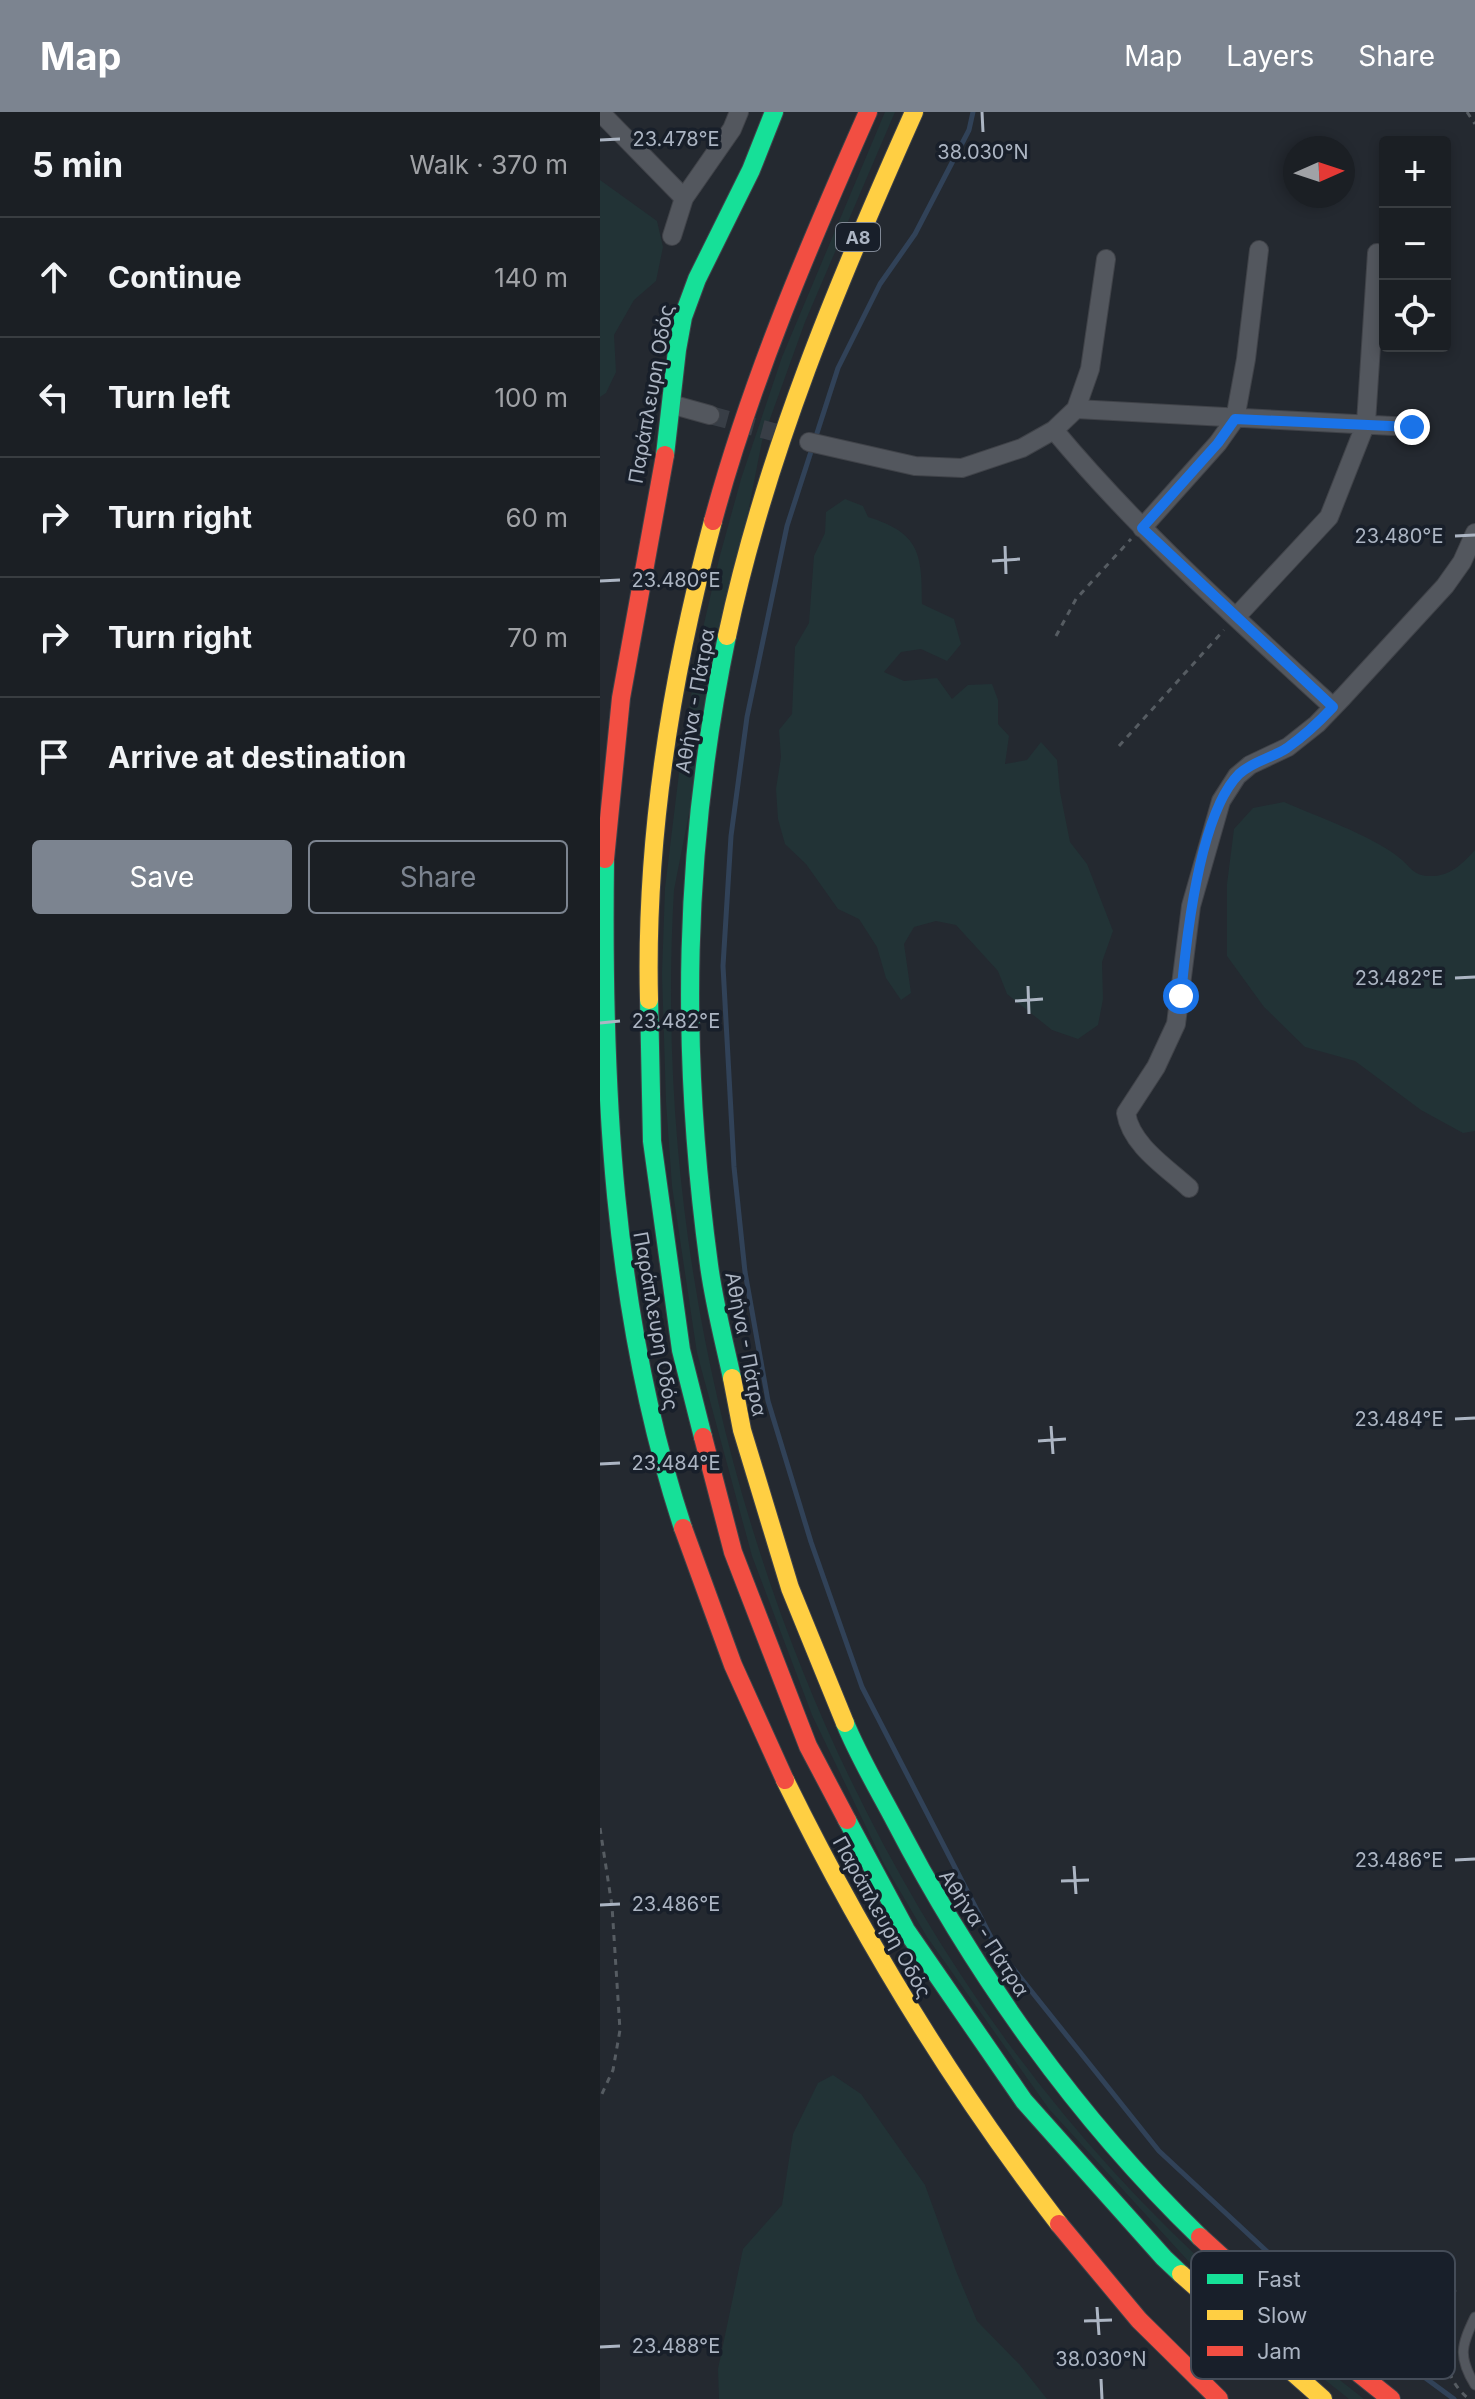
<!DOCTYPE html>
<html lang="en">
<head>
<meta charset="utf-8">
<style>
  body { margin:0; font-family:Inter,sans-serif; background:#282c31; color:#f1f3f6 }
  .controls { position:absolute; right:24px; top:24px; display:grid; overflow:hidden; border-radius:8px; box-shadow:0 4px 12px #0003 }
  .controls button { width:72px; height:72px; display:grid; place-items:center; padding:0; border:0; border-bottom:2px solid #393d41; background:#1b1f24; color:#f1f3f6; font:40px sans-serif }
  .compass { position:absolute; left:683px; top:24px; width:72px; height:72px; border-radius:50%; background:#1b1f24; box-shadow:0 4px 12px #0003; rotate:87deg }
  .stop { position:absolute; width:24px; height:24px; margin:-18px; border:6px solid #1a73e8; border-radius:50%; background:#fff }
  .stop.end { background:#1a73e8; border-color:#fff; box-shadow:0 2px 8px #0008 }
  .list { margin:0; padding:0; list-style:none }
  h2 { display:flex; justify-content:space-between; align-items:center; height:104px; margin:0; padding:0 32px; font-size:34px }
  h2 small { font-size:26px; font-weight:400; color:#a0a2a6 }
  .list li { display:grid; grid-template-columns:52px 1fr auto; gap:24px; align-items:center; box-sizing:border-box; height:120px; padding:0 32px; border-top:2px solid #393d41 }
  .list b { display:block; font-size:30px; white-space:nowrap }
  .list em { font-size:26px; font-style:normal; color:#a0a2a6 }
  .actions { display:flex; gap:16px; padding:24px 32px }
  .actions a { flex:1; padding:18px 0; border:2px solid #7c8490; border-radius:8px; text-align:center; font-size:28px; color:#7c8490 }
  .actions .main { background:#7c8490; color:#fff }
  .icon { flex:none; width:44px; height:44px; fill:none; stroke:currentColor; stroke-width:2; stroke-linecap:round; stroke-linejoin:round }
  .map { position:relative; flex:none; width:875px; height:2287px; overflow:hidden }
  header { display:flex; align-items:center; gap:48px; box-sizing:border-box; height:112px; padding:0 40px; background:#7c8490; color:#fff }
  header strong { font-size:38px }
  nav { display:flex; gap:44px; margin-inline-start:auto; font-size:28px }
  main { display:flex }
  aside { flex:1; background:#1b1f24 }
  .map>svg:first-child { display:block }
  .green { fill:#223336 }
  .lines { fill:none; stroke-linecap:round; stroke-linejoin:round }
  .stream { stroke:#314258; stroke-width:5 }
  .street-tunnel { stroke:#383e46; stroke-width:18; stroke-dasharray:18 9; stroke-linecap:butt }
  .lane-casing { stroke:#404349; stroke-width:11 }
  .street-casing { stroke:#404349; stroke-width:20 }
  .fast-casing { stroke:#404349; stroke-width:20 }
  .slow-casing { stroke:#404349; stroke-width:20 }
  .jam-casing { stroke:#404349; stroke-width:20 }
  .path { stroke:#565c62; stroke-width:3; stroke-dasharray:6 6; stroke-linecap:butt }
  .lane { stroke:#53575e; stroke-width:9 }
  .street { stroke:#53575e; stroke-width:18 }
  .fast { stroke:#16e098; stroke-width:18 }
  .slow { stroke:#ffcf43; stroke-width:18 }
  .jam { stroke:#f24e42; stroke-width:18 }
  .route { stroke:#1a73e8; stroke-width:10 }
  .ticks { fill:none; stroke:#acb5c3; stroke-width:3 }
  .labels { text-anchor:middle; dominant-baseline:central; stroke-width:7; stroke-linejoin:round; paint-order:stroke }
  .shield { fill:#181f2a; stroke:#808895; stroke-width:2 }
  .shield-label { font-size:18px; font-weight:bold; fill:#acb5c3 }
  .street-label { font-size:20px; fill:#acb5c3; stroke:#181f2a }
  .key { fill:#181f2a; stroke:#444c58; stroke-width:2 }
  .key-label { font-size:22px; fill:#acb5c3 }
  .ticks-label { font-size:20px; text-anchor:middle; fill:#acb5c3; stroke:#181f2a; stroke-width:7; stroke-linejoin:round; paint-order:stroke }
</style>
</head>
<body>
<header>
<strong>Map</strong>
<nav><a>Map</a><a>Layers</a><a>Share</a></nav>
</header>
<main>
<aside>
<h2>5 min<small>Walk · 370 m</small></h2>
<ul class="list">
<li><svg class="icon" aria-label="ahead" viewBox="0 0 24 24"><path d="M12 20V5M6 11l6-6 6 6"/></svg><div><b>Continue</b></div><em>140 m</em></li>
<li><svg class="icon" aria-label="left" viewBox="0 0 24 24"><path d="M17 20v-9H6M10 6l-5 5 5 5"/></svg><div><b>Turn left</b></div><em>100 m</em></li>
<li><svg class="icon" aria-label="right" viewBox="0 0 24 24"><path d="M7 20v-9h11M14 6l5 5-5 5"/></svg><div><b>Turn right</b></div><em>60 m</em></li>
<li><svg class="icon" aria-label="right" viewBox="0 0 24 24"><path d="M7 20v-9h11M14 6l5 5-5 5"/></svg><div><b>Turn right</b></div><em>70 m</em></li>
<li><svg class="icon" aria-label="arrive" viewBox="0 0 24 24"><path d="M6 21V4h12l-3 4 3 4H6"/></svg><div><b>Arrive at destination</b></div></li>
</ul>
<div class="actions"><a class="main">Save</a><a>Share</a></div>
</aside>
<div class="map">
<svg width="875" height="2287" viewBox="0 0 875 2287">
  <rect width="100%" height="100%" fill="#242930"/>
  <path class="green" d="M 285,0 L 295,0 L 205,210 L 162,329 L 74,778 C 47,1234 203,1720 513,2059 C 590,2143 674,2217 764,2287 L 749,2287 L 685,2236 L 591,2152 L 449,1997 L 327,1825 L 284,1752 L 212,1603 L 152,1444 L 97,1241 L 72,1074 L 66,990 L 62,862 L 65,776 L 80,653 L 100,529 L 119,447 L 141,367 L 182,245 Z
    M 0,68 L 57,109 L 63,135 L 56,169 L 34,188 L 14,223 L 16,260 L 6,281 L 0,285 Z
    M 245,387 L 263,394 L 268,405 C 320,421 322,442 322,492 L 354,507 L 361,532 L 347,549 L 321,537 L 301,540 L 284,560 L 304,569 L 337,566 L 352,587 L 368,573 L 392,572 L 398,588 L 398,612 L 409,624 L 405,652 L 427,648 L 441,630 L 457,648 L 460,680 L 470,730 L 487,752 L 513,819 L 502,850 L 503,887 L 498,913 L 478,927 L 452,918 L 407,882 L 398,859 L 356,813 L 336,809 L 314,815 L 304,832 L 311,881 L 301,888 L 286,866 L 277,835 L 259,807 L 238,797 L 206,752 L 185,732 L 178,707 L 176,677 L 181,645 L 179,618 L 192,602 L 195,535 L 209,511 L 214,444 L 225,421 L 226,400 Z
    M 684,690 C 716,704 770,723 797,744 C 812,755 812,765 834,764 C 852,763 864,750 875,738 L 875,1019 L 863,1021 L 821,998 L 755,949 L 705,935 L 664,895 L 627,844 L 627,772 L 634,717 L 653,696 Z
    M 233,1963 L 261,1982 L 325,2073 L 356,2159 L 377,2209 L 420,2253 L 447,2287 L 119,2287 L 118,2257 L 143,2137 L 182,2093 L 193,2022 L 218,1971 Z"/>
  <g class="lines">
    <path class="stream" d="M 373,0 L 369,18 L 315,122 L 280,172 L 238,256 L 187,414 L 147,605 L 131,724 L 123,854 L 134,1055 L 145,1160 L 168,1289 L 211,1430 L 262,1575 L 396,1835 L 559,2039 L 718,2187 L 854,2287"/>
    <path class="street-tunnel" d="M 110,303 L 188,324"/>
    <g class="lane-casing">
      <path id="lane" d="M 875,2205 C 861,2234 858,2245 875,2273"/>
    </g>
    <g class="street-casing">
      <path id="street" d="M 0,0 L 84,86
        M 72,124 L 84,86 L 132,17 L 139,0
        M 74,293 L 110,303
        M 476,297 L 812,315
        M 454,318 C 538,419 636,506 733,595
        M 209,330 L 315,354 L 362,356 L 422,336 L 454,318 L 476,297 L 490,257 L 506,147
        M 542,416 L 618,331 L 635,307 L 646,247 L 659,138
        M 636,505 L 729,405 L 766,311 L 777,141
        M 589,1076 C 566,1055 531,1033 526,1001 L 556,955 L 576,912 L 591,794 L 621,689 L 637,664 L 650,653 L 688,635 L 717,612 L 743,585 L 845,474 L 862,450 L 875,421"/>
    </g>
    <g class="fast-casing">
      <path id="fast" d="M 65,343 L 77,238 L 83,205 L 97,167 L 151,58 L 174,0
        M 127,524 C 83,735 80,939 109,1153 C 114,1191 124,1229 132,1266
        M 5,747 C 2,972 12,1201 83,1416
        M 49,888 L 52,1029 L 81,1238 L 103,1325
        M 245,1611 C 259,1645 278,1677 295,1709 C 374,1861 477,2006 600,2125
        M 247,1708 L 306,1818 L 424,1989 L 564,2146 L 581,2162"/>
    </g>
    <g class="slow-casing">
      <path id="slow" d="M 127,524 C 166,341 238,170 314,0
        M 49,888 C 45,726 71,565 113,409
        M 132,1266 L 142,1318 L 190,1476 L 245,1611
        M 185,1668 C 263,1827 351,1972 459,2112
        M 581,2162 L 723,2287"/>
    </g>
    <g class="jam-casing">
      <path id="jam" d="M 113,409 C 151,268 209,133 268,0
        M 5,747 L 21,586 L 65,343
        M 103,1325 L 133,1440 L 208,1634 L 247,1708
        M 83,1416 L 133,1553 L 185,1668
        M 459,2112 L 539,2208 L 619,2287
        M 600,2125 L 686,2203 L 791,2287"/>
    </g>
    <path class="path" d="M 867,0 L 875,12
      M 456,524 L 476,487 L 531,427
      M 519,634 L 624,518
      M 0,1716 L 12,1794 L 20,1918 L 13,1958 L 0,1986
      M 855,2178 C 845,2216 834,2259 869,2287"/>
    <use href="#lane" class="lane"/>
    <use href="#street" class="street"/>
    <use href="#fast" class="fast"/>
    <use href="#slow" class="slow"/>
    <use href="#jam" class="jam"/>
  </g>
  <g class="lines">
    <path class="route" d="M 581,884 C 586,828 599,702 639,662 C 653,649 672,646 687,636 C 704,624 719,610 733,595 L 542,416 L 618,331 L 635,307 L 812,315"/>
  </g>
  <path class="ticks" d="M 382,0 L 383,20M 0,28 L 20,27M 855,424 L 875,423M 405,434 L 406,462M 392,449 L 420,447M 0,469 L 20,468M 855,866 L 875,865M 428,874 L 429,902M 415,889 L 443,887M 0,911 L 20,909M 855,1307 L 875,1306M 451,1314 L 453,1342M 438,1329 L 466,1327M 0,1352 L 20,1351M 855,1748 L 875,1747M 474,1754 L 476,1782M 461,1769 L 489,1768M 0,1793 L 20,1792M 497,2195 L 499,2223M 484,2209 L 512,2208M 0,2235 L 20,2234M 501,2267 L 502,2287"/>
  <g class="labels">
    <rect class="shield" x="236" y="111" width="44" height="28" rx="6"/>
    <g class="shield-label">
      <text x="258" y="125">Α8</text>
    </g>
    <g class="street-label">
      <text transform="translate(51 282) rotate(-80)">Παράπλευρη Οδός</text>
      <text transform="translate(95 589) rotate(-80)">Αθήνα - Πάτρα</text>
      <text transform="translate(56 1209) rotate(80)">Παράπλευρη Οδός</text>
      <text transform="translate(146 1232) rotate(79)">Αθήνα - Πάτρα</text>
      <text transform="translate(282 1805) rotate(61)">Παράπλευρη Οδός</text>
      <text transform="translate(384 1821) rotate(57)">Αθήνα - Πάτρα</text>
    </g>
  </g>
  <rect x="591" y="2139" width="264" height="128" rx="12" class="key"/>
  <rect x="607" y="2162" width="36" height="10" fill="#16e098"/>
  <rect x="607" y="2198" width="36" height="10" fill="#ffcf43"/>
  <rect x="607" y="2234" width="36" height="10" fill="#f24e42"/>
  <g class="key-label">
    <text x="657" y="2175">Fast</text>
    <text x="657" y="2211">Slow</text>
    <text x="657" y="2247">Jam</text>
  </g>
  <g class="ticks-label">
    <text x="76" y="34">23.478°E</text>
    <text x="383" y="47">38.030°N</text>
    <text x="799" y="431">23.480°E</text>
    <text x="76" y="475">23.480°E</text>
    <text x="799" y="873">23.482°E</text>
    <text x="76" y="916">23.482°E</text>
    <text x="799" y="1314">23.484°E</text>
    <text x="76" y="1358">23.484°E</text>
    <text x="799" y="1755">23.486°E</text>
    <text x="76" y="1799">23.486°E</text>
    <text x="76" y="2241">23.488°E</text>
    <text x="501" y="2254">38.030°N</text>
  </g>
</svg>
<div class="controls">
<button>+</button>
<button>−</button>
<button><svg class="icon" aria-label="locate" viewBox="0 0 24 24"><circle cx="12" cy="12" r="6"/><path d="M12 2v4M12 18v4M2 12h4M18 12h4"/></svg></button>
</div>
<svg class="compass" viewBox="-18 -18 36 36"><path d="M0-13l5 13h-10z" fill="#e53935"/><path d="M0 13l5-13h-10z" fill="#a0a2a6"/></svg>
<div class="stop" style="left:581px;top:884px"></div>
<div class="stop end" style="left:812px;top:315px"></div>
</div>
</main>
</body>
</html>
